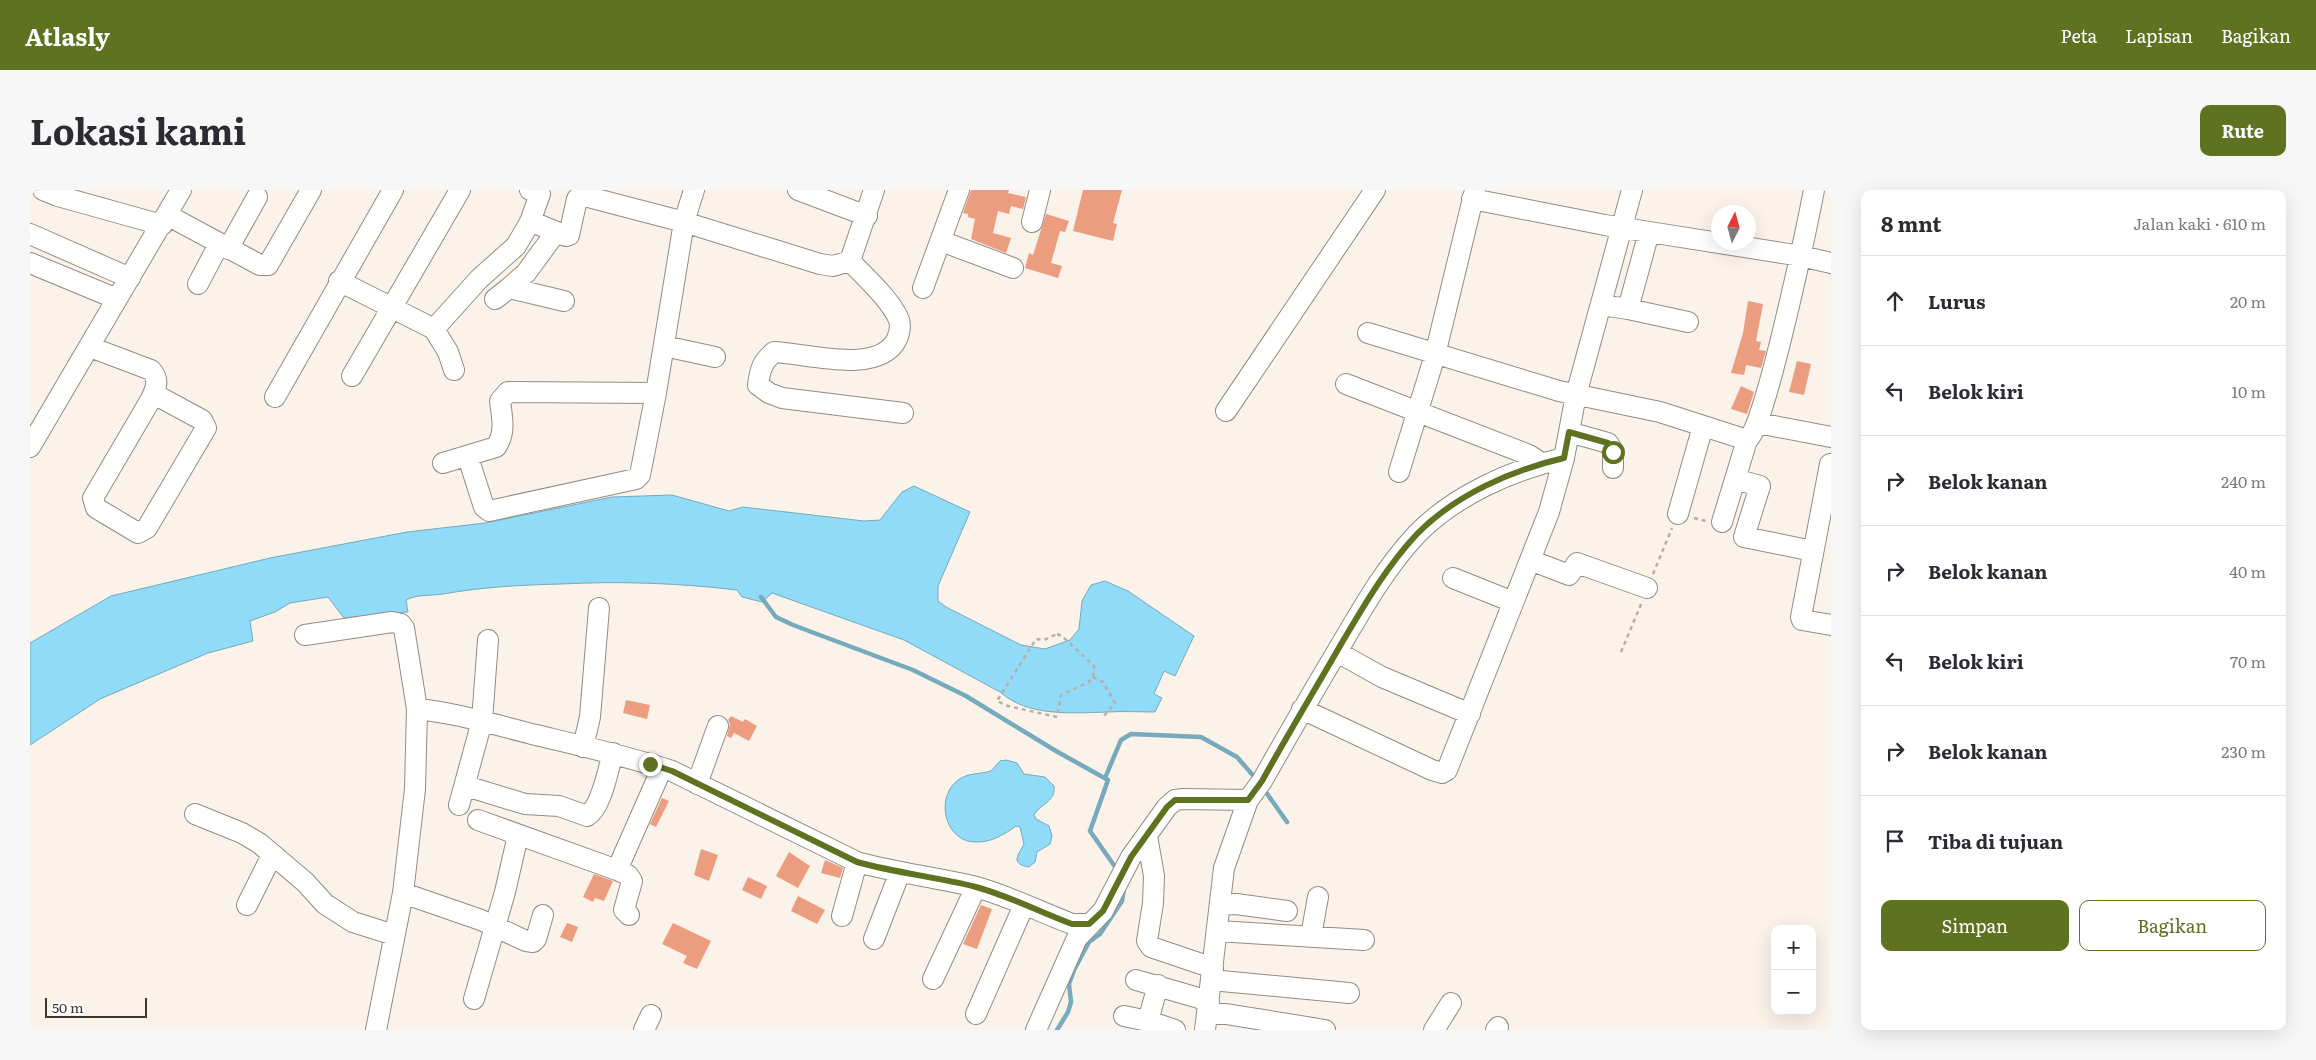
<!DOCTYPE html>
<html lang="id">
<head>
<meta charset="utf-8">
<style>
  body { margin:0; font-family:Literata,serif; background:#f7f7f7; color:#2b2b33 }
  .controls { position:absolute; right:15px; bottom:15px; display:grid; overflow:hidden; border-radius:10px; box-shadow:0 5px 20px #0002 }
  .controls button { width:45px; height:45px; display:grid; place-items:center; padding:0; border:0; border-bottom:1px solid #e1e1e2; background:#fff; color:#2b2b33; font:25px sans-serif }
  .compass { position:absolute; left:1681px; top:15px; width:45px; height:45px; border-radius:50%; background:#fff; box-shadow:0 5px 20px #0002; rotate:6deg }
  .scale { position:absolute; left:15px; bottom:12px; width:102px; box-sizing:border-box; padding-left:5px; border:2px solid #3b3734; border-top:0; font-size:14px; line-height:18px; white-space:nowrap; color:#3b3734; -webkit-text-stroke:4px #fff; paint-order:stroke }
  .stop { position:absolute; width:15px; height:15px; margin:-11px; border:4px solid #5f7220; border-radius:50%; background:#fff }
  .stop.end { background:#5f7220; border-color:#fff; box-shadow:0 1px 5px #0008 }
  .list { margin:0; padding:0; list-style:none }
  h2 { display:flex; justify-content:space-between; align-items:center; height:65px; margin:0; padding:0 20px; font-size:21px }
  h2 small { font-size:16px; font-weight:400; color:#7c7c81 }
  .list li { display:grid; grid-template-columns:32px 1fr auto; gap:15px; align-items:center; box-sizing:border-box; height:90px; padding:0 20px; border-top:1px solid #e1e1e2 }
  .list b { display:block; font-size:19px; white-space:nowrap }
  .list em { font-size:16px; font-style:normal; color:#7c7c81 }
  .actions { display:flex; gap:10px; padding:15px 20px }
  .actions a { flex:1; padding:11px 0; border:1px solid #5f7220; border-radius:10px; text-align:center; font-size:18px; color:#5f7220 }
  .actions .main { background:#5f7220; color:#fff }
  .icon { flex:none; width:28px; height:28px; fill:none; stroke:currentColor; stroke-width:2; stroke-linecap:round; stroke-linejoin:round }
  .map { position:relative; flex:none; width:1801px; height:840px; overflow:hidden; border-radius:10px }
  header { display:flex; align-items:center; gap:30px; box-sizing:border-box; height:70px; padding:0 25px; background:#5f7220; color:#fff }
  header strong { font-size:24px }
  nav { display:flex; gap:28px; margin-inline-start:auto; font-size:18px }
  .intro { display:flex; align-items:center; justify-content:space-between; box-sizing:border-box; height:120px; padding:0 30px }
  h1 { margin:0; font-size:35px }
  .button { padding:12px 22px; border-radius:10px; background:#5f7220; color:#fff; font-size:18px; font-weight:700 }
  main { display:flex; gap:30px; padding:0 30px }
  aside { flex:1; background:#fff; border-radius:10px; box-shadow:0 5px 20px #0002 }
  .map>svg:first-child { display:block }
  .water { fill:#90dbf7; stroke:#76aabc }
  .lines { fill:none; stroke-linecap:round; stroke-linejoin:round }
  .stream { stroke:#76aabc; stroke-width:4.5 }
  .building { fill:#ec9d7f }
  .minor-casing { stroke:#948c84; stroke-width:22 }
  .path { stroke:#b7afa9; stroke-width:2.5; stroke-dasharray:4 4; stroke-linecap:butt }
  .minor { stroke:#fff; stroke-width:20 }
  .route { stroke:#5f7220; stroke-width:6 }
</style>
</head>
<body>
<header>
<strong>Atlasly</strong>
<nav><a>Peta</a><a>Lapisan</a><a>Bagikan</a></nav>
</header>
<div class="intro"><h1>Lokasi kami</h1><a class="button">Rute</a></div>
<main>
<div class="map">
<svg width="1801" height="840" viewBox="0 0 1801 840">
  <rect width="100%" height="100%" fill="#fbf2ea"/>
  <path class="water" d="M 884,296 L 940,322 L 908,396 L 908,411 L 916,417 L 991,455 L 1015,459 L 1040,450 L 1049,439 L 1052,411 L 1061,395 L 1075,391 L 1098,401 L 1164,446 L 1145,486 L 1134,481 L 1124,504 L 1132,508 L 1125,522 C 1109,522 1094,521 1078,522 C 1042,523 998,527 970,502 L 874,450 L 742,403 L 732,412 L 712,407 L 707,400 C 648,393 590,391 531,394 C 491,395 452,397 413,404 C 400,406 388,404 376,410 L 378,422 L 314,428 L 298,407 L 260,413 L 245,422 L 220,431 L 223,451 L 178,463 L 70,509 L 0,555 L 0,453 L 81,406 L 240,368 L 377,342 L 455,333 L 582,307 L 642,305 L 699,321 L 713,317 L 834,331 L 850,330 L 872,302 Z
    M 976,570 L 987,573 L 994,584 L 1015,587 L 1024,596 C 1026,612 1011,613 1004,625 L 1006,629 L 1019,636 L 1022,646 L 1020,654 L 1007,662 L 1005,672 L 999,677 C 979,674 989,664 994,654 L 990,637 L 986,636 C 975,644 962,652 948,652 C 915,654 904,608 928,590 C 937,583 951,584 961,581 L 970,571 Z"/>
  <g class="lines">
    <path class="stream" d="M 731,407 L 746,427 L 763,435 L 883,480 L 936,506 L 1026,561 L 1078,590 L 1060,641 L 1088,681
      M 1075,588 L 1091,550 L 1101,544 L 1171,547 L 1207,567 L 1227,590
      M 1233,598 L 1257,632
      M 1027,840 L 1038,822 L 1041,812 L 1039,794 L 1044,780 L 1059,752 L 1070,744 L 1092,711 L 1094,699"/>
  </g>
  <path class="building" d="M 941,0 L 979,0 L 978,3 L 996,7 L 993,19 L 981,16 L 979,24 L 968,21 L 963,43 L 981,48 L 976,63 L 941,49 L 945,29 L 938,27 L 938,24 L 933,23 Z
    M 1053,0 L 1092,0 L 1083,33 L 1087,34 L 1083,51 L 1043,41 Z
    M 1016,24 L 1039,31 L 1035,42 L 1030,41 L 1021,73 L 1032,76 L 1028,88 L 995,78 L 999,63 L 1003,65 Z
    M 1718,111 L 1733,114 L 1726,151 L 1731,152 L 1729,160 L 1736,161 L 1731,178 L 1716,175 L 1714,185 L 1701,183 L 1713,143 Z
    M 1767,171 L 1781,174 L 1774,205 L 1759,202 Z
    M 1711,196 L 1724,202 L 1717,224 L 1701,219 Z
    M 596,510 L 620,515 L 617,529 L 593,523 Z
    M 701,526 L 713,532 L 715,529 L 727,536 L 719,551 L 704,543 L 701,548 L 697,546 L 700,534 L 698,530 Z
    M 632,608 L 639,611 L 626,637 L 620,634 Z
    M 671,659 L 688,665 L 679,691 L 664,685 Z
    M 759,662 L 780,676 L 768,698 L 746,686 Z
    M 795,670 L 813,678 L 810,688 L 791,683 Z
    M 564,684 L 583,691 L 574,711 L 565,708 L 563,712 L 553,707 Z
    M 718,687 L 737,696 L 731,709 L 712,700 Z
    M 768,706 L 795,720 L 787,734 L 761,721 Z
    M 951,715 L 962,719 L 947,759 L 933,754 Z
    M 537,733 L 548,737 L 542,752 L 530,747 Z
    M 643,733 L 681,751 L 667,779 L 653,773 L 657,766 L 632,754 Z"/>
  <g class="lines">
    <g class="minor-casing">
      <path id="minor" d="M 13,0 L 28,6 L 132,35
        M 768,0 L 837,26
        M 1442,9 L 1575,35 L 1771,66 L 1801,73
        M 137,25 L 217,68 L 230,75 L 238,75 L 281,0
        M 500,31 L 536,46 L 539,45 L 547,9 L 551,5 L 654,32 L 790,74 L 803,76 L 820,71 L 844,0
        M 1002,32 L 1010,0
        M 526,42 L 496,83 L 479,98 L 534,111
        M 0,44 L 100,88
        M 911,51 L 983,78
        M 198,59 L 227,7
        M 820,71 C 835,87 861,110 869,130 C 871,136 869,144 867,149 C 849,186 775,163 744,162 C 732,172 730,180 728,195 L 739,203 L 752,208 L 873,223
        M 0,73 L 87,109
        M 309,91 L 404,139
        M 168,94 L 189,54
        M 893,98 L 929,0
        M 465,109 L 479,98
        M 1572,115 L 1598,119 L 1658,132
        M 1598,119 L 1619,42
        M 1338,143 L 1529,201 L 1630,222 L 1717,250
        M 634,156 L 685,167
        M 60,157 L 121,180 C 130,190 126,198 121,209 L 63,308 L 66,318 L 108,343 L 117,338 L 176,238 L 172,230 L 124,204
        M 424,180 L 418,162 L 404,139 L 449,89 L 486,56 L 500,32 L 510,4 L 500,0
        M 322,186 L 430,0
        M 1316,194 L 1499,265 L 1511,273
        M 245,207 L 363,0
        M 1196,221 L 1345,0
        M 1728,233 L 1801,247
        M 1539,242 L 1578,253 L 1583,261 L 1583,278
        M 0,257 L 151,0
        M 438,267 L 454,317 L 459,321 L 606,289 L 610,285 L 626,203 L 654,32 L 664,0
        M 413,273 L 466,257 C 476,243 472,227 470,211 L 478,202 L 626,203
        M 1800,274 L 1771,427 L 1772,430 L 1801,435
        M 1369,282 L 1405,165 L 1445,0
        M 1705,289 L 1730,296 L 1714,347 L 1783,361
        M 1648,324 L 1673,236
        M 1692,332 L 1717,250 C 1734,243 1778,31 1784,0
        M 1500,370 L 1539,385 L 1547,373 L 1617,398
        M 1423,388 L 1483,412
        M 275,445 L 362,432 L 371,434 L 374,438 L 387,519 L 385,599 L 373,703 L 346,840
        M 1307,462 L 1352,487 L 1440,524
        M 387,519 C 427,523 466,535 506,545 C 552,556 597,566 642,581 L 827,672 C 866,683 906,687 946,697 C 979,706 1010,722 1042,734 L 1059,734
        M 1272,519 L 1402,580 L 1412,583 L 1417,580 L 1519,322 L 1534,268
        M 553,557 L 560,527 L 569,418
        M 667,594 L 688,536
        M 436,596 L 495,614 L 529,616 L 557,626 C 572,617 578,579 583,563
        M 429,615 L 452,531 L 458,450
        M 165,624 L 212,643 L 229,653 L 275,692 L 295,714 L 323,732 L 364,745
        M 448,630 L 587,680 L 632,578
        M 1117,646 L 1124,686 L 1123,713 L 1117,751 L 1121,757 L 1183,778
        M 587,680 L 598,685 L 602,691 L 594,720 L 599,725
        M 373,703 L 451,730 L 496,751 L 503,752 L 506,749 L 513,725
        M 217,715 L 242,665
        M 1190,715 L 1206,714 L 1257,721
        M 812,726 L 827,672
        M 1187,741 L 1334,750
        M 1281,746 L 1288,707
        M 844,749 L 870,682
        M 903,789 L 946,697
        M 1106,790 L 1179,811
        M 1181,790 L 1319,803
        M 444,809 L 475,702 L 488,645
        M 946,824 L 994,715
        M 1177,824 L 1196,824 L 1295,840
        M 1094,826 L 1118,831 L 1145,840
        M 1118,831 L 1128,795
        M 614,840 L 621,825
        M 1006,840 L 1047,748 L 1073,721 L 1101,667 L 1137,617 L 1145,610 L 1153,609 L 1218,610
        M 1175,840 L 1194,678 L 1218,610 L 1232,591 C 1257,547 1282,503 1308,460 C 1332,419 1355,378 1387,344 C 1425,305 1482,280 1534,268 L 1546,205 L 1602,0
        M 1404,840 L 1421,813
        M 1466,840 L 1468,837"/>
    </g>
    <path class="path" d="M 1664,328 L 1676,331
      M 1623,384 L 1642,338
      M 1027,444 L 1032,446 L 1064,476 L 1063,487 L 1059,492 L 1031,505 L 1027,527 L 978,516 L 967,511 L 1006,449 L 1014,450 Z
      M 1591,462 L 1612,412
      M 1063,487 L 1073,492 L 1085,513 L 1073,527"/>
    <use href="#minor" class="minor"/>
  </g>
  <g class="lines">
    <path class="route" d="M 620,574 L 642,581 L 827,672 C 866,683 907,687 946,697 C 979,706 1010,722 1042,734 L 1059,734 L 1073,721 L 1101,667 L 1137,617 L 1145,610 L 1218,610 L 1232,591 C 1257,546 1284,501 1310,456 C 1333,417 1356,377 1387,344 C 1425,305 1482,280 1534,268 L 1539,242 L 1578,253 L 1583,262"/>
  </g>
</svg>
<div class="controls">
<button>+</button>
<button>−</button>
</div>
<svg class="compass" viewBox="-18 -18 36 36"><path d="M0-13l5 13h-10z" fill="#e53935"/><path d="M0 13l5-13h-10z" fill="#7c7c81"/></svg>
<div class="scale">50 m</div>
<div class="stop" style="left:1583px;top:262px"></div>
<div class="stop end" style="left:620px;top:574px"></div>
</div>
<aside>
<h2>8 mnt<small>Jalan kaki · 610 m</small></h2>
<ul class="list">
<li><svg class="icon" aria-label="ahead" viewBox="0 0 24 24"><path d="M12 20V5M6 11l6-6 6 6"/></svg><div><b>Lurus</b></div><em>20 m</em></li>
<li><svg class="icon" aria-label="left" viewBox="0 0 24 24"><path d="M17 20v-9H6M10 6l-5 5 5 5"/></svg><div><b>Belok kiri</b></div><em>10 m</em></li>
<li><svg class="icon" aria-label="right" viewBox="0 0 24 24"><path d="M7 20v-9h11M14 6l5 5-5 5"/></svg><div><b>Belok kanan</b></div><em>240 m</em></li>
<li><svg class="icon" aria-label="right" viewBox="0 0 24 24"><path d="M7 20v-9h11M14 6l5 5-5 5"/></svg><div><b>Belok kanan</b></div><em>40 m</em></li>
<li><svg class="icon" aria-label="left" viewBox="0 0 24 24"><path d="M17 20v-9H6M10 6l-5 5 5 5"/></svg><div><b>Belok kiri</b></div><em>70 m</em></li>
<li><svg class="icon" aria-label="right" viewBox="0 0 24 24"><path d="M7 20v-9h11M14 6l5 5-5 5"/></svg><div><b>Belok kanan</b></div><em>230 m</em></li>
<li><svg class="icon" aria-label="arrive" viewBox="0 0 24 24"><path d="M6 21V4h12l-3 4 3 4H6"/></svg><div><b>Tiba di tujuan</b></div></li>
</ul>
<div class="actions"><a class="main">Simpan</a><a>Bagikan</a></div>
</aside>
</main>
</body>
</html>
